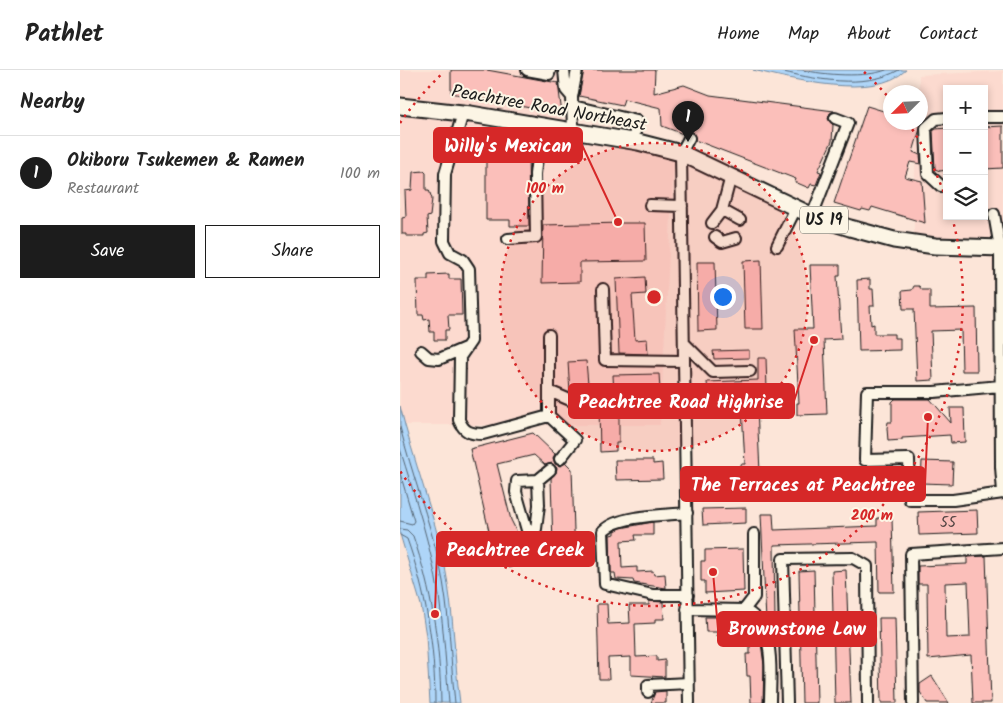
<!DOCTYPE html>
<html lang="en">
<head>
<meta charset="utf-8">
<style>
  body { margin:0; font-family:Kalam,sans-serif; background:#f2f2f2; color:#222 }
  .controls { position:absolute; right:15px; top:15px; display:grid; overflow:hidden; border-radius:0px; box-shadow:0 2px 8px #0003 }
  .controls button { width:45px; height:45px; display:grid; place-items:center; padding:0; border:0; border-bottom:1px solid #e0e0e0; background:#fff; color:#222; font:25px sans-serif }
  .compass { position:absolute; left:483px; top:15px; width:45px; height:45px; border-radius:50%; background:#fff; box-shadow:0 2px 8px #0003; rotate:246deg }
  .you { position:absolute; left:322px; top:226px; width:18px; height:18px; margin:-12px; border:4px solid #fff; border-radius:50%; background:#1a73e8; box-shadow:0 0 0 8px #1a73e833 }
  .badge { display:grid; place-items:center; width:32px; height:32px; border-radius:50%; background:#1c1c1c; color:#fff; font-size:16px; font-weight:700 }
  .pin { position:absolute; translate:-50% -41px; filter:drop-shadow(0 1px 2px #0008) }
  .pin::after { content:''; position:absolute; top:26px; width:18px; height:15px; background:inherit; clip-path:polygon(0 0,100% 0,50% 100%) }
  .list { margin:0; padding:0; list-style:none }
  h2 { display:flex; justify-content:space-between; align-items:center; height:65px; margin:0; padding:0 20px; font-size:21px }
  h2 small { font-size:16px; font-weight:400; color:#767676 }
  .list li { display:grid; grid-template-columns:32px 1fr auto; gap:15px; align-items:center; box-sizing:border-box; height:75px; padding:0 20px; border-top:1px solid #e0e0e0 }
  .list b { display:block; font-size:19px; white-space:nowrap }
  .list p { margin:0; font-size:16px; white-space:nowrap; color:#767676 }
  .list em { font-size:16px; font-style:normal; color:#767676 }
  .actions { display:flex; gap:10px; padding:15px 20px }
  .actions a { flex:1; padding:11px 0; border:1px solid #1c1c1c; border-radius:0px; text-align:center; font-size:18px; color:#1c1c1c }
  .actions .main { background:#1c1c1c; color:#fff }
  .icon { flex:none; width:28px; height:28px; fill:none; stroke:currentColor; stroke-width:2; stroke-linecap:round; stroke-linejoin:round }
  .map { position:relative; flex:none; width:603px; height:633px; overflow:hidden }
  header { display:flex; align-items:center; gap:30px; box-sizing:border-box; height:70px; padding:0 25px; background:#fff; border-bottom:1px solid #e0e0e0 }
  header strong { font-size:24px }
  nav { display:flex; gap:28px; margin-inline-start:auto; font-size:18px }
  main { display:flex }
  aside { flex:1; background:#fff }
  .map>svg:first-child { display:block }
  .built { fill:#fcdacf; fill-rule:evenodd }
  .water { fill:#aed5f8; stroke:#748ba0 }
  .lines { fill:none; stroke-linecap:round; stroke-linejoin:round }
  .shore { stroke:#566674; stroke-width:1 }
  .building { fill:#fbbfba; stroke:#1c1c1c; fill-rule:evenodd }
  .minor-casing { stroke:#1c1c1c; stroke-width:14 }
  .highway-casing { stroke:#1c1c1c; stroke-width:19 }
  .minor { stroke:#fcf5e5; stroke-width:10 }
  .highway { stroke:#fcf5e5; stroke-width:15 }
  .ring { fill:none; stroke:#d62828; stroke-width:2.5; stroke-dasharray:2.5 5 }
  .labels { text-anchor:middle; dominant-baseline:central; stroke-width:4; stroke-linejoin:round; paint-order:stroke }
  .number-label { font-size:15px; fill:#544544 }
  .shield { fill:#fcf5e5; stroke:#5f5d58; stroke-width:1 }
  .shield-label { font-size:16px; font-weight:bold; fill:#1c1c1c }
  .street-label { font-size:18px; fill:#1c1c1c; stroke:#fcf5e5 }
  .centre { fill:#d62828; stroke:#fcf5e5; stroke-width:2.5 }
  .ring-label { font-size:15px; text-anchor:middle; font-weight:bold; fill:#d62828; stroke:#fcf5e5; stroke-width:4; stroke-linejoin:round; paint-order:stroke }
  .leader { fill:none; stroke:#d62828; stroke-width:2 }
  .callout-dot { fill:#d62828; stroke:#fcf5e5; stroke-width:2 }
  .callout { fill:#d62828; stroke:#d62828; stroke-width:2 }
  .callout-label { font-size:19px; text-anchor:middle; font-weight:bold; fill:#fff }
</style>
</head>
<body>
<header>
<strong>Pathlet</strong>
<nav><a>Home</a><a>Map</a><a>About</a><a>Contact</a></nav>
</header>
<main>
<aside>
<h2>Nearby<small></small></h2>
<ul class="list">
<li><span class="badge">1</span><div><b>Okiboru Tsukemen &amp; Ramen</b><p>Restaurant</p></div><em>100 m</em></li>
</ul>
<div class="actions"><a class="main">Save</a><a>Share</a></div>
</aside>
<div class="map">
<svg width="603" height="633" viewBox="0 0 603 633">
  <rect width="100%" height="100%" fill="#fce5d8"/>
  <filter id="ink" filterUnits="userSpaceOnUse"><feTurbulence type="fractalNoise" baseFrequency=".02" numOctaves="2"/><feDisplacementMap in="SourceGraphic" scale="10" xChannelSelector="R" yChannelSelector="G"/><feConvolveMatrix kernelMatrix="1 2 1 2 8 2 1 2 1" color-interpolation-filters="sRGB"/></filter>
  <g filter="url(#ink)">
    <path class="built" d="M 0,0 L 157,0 L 164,65 L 274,90 L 260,355 L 0,355 Z
      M 603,1 L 603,320 L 601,320 L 591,180 L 514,174 L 514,123 L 517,53 L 520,52 L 519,5 ZM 547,19 L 584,19 L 584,146 L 547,146 Z"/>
    <path class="water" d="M 353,0 L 506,0 C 474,31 392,9 353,0 Z
      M 0,336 C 13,390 34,442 45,497 C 54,542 54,588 60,633 L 30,633 L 26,566 L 21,535 L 0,464 Z"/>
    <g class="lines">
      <path class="shore" d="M 375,0 C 413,9 464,20 499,0
        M 403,0 C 424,5 466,8 486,0
        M 0,357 C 12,404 29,449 40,496 C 50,541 50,588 55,633
        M 0,379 C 15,427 31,476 39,526 C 44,561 46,598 49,633
        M 0,403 L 14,451 L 12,454 L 0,451
        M 0,459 L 7,460 L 13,466 C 32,521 40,575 41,633
        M 0,465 L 7,469 C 26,522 35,577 35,633"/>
    </g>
    <path class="building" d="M 51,0 L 87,0 L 158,13 L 162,44 L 51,23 Z
      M 184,0 L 255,0 L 254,23 L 284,15 L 310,25 L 434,41 L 430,43 L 428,49 L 433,55 L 432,71 L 418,101 L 421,102 L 416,115 L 411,114 L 409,118 L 395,112 L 396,109 L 295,70 L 292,62 L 283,64 L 262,56 L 261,38 L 224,29 L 222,35 L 179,26 Z
      M 467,36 L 490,43 L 490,52 L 522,52 L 513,82 L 520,85 L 521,94 L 510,92 L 505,107 L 522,111 L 525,153 L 472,137 L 470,141 L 462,139 L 461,141 L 434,133 Z
      M 603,56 L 603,98 L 584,99 L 584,57 Z
      M 547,58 L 547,100 L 540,101 L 535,99 L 533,61 L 536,59 Z
      M 86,79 L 128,79 L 129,156 L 110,156 L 110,150 L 86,150 Z
      M 24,101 L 26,103 L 26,120 L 29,120 L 32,129 L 30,146 L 27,147 L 28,163 L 24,164 L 24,166 L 6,166 L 6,164 L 2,164 L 2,148 L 6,147 L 5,121 L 12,120 L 13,102 Z
      M 222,153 L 245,153 L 246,191 L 180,192 L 180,212 L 142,213 L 143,155 Z
      M 361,190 L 363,259 L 345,259 L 343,191 Z
      M 297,192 L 315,192 L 317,260 L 298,261 Z
      M 410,195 L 440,195 L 440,206 L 437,206 L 441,269 L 424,270 L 427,344 L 397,345 L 397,333 L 399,333 L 395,259 L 413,259 Z
      M 49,204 L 49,209 L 61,209 L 62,245 L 48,245 L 49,260 L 45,260 L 45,270 L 34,270 L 34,262 L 30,262 L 29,249 L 24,250 L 23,245 L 18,245 L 17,210 L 28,210 L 28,205 Z
      M 245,207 L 246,224 L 232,225 L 235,270 L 247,269 L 248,284 L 219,283 L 216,209 Z
      M 470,209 L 470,219 L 473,219 L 474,236 L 470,236 L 471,255 L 474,254 L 474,264 L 494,264 L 494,268 L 500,268 L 500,280 L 459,281 L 457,210 Z
      M 514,216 L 519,216 L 522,220 L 530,220 L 530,239 L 576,238 L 577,301 L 562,301 L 561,260 L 531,261 L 533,310 L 517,311 L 514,239 L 503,239 L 502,221 L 512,220 Z
      M 349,280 L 349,288 L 314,289 L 313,281 Z
      M 358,288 L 366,288 L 367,320 L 308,322 L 307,312 L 358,310 Z
      M 186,291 L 188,314 L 180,314 L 181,317 L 178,317 L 178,326 L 170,323 L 168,292 Z
      M 259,304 L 260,320 L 251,320 L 251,324 L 214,325 L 213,305 Z
      M 495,329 L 530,329 L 551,353 L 550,338 L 564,338 L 565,372 L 551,373 L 550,365 L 502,368 L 502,370 L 488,371 L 487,358 L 488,352 L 492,352 L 492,332 Z
      M 215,335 L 215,344 L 219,344 L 219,373 L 216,373 L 216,381 L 200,382 L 199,336 Z
      M 357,338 L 361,424 L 346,425 L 345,414 L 342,414 L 341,394 L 345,394 L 342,339 Z
      M 133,363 L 155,384 L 153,388 L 155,394 L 160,396 L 166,393 L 172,399 L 175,491 L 119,493 L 109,498 L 89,461 L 70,379 ZM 134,385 L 145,395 L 152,393 L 157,398 L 156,403 L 151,408 L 153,476 L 124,476 L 111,450 L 97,394 Z
      M 215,390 L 253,390 L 253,394 L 262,393 L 263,409 L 216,410 Z
      M 522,391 L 553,392 L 552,414 L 521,413 Z
      M 346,438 L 346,453 L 303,455 L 302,439 Z
      M 577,440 L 578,463 L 519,465 L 518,442 Z
      M 361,444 L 373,444 L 374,460 L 477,456 L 477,448 L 492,448 L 494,522 L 479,522 L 478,472 L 374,475 L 375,550 L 366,551 Z
      M 253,452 L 253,465 L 235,465 L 236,470 L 221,471 L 222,498 L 237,497 L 237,502 L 253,501 L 254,505 L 265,504 L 266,518 L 234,513 L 233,510 L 216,509 L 215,503 L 211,503 L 210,465 L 215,464 L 215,461 L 221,458 Z
      M 343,479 L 344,521 L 305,523 L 305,511 L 301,511 L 301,491 L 305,491 L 305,480 Z
      M 586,486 L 591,633 L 573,633 L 571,585 L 528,589 L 527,514 L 518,514 L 518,496 L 567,494 L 567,487 ZM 568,512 L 570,567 L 546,568 L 545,513 Z
      M 414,500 L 417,633 L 402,633 L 399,501 Z
      M 446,500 L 451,633 L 435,633 L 432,501 Z
      M 249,531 L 263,532 L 264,549 L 255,549 L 255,553 L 235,554 L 236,587 L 257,586 L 257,591 L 265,590 L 265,607 L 231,605 L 231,587 L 208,588 L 209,609 L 199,609 L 197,534 L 207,534 L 208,554 L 230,553 L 229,535 L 249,535 Z
      M 305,547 L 342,547 L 349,551 L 349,565 L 317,566 L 317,562 L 306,562 Z
      M 479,548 L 495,548 L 497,633 L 481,633 Z
      M 361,573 L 364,595 L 363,633 L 351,633 L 350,606 L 347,606 L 346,584 L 350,584 L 350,574 Z
      M 532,606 L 549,633 L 527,633 L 520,622 L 520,614 Z
      M 266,621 L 266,633 L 251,633 L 255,622 Z"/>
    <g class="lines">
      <g class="minor-casing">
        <path id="minor" d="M 127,0 L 149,4 L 150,0
          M 164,0 L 166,20 L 172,27
          M 173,36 L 237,51 L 233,72
          M 63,43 L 45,104 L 44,171 L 50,183 L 63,190 L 69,199 L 71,271 L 60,287 L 59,350 C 64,362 70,364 83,364 L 149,346
          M 584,47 L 603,47
          M 173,61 L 172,27 L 177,0
          M 289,68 L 281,83 L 289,633
          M 541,116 L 528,104 L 526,58 L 536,49 L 547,48
          M 250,135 L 282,136
          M 322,140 L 340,150
          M 594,144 L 600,178 L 601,397 L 603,422
          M 412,146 L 448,53 L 435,48
          M 312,153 L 322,140 L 331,106
          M 315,167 L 322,172 L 336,168
          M 108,169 L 136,167 L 135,104 L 141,56
          M 377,176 L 396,138
          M 203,219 L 205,290 L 284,291
          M 149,265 L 149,346 L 175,370 L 160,389
          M 284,273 L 313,302 L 350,301
          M 21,281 L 29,288 L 39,289 L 65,278
          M 600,316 L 534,322 L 467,322 L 465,390 L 509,389 L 510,430 L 553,430 L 603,423
          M 149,321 L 184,336
          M 138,410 L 139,435 L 136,459 L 127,460 L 116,422 L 117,411 L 138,410 L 150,400
          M 287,443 C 265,445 218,445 203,461 L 205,514 L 253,525 L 288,525
          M 287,539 L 344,540 C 377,555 370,603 370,633
          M 344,540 L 354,527 L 354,464
          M 248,622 L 248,615 L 289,613
          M 387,633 L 383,489 L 453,488 L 467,496 L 468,633
          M 513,633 L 511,484 L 603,478"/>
      </g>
      <g class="highway-casing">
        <path id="highway" d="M 0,36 L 71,44 L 238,72 L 281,83 L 415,147 L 450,158 L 494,170 L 535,176 L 603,178"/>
      </g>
      <use href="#minor" class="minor"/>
      <use href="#highway" class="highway"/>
    </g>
  </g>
  <circle cx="254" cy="227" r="154" fill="#d62828" fill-opacity=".12"/>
  <g class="ring">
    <circle cx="254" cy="227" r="154"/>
    <path d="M0 53A308 308 0 0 1 44 2M464 2A308 308 0 0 1 490 29M508 53A308 308 0 0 1 546 129M552 147A308 308 0 0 1 0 401"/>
  </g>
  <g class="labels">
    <g class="number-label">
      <text x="548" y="453">55</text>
    </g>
    <rect class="shield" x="400" y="136.5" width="48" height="27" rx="4"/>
    <g class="shield-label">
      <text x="424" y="150">US 19</text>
    </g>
    <g class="street-label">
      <text transform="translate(149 39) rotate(10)">Peachtree Road Northeast</text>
    </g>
  </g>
  <circle cx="254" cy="227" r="8" class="centre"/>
  <g class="ring-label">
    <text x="145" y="123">100 m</text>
    <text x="472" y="450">200 m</text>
  </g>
  <path class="leader" d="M218 152L182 75M414 270L394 331M528 347L525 414M35 544L37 479M313 502L318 559"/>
  <g class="callout-dot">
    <circle cx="218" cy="152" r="5"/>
    <circle cx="414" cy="270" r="5"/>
    <circle cx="528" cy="347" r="5"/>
    <circle cx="35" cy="544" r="5"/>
    <circle cx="313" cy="502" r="5"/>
  </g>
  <g class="callout">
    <rect x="34" y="58" width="148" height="34" rx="5"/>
    <rect x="169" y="314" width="225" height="34" rx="5"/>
    <rect x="281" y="397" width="244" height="34" rx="5"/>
    <rect x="37" y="462" width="157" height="34" rx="5"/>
    <rect x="318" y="542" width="158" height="34" rx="5"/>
  </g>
  <g class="callout-label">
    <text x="108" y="82">Willy's Mexican</text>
    <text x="281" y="338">Peachtree Road Highrise</text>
    <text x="403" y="421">The Terraces at Peachtree</text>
    <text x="115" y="486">Peachtree Creek</text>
    <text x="397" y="565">Brownstone Law</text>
  </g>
</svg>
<div class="controls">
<button>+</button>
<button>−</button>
<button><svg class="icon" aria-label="layers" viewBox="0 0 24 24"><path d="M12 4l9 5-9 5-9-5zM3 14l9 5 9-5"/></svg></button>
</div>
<svg class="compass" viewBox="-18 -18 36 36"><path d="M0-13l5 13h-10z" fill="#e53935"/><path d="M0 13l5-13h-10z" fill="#767676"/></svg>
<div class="you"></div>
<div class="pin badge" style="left:288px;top:72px">1</div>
</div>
</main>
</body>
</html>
